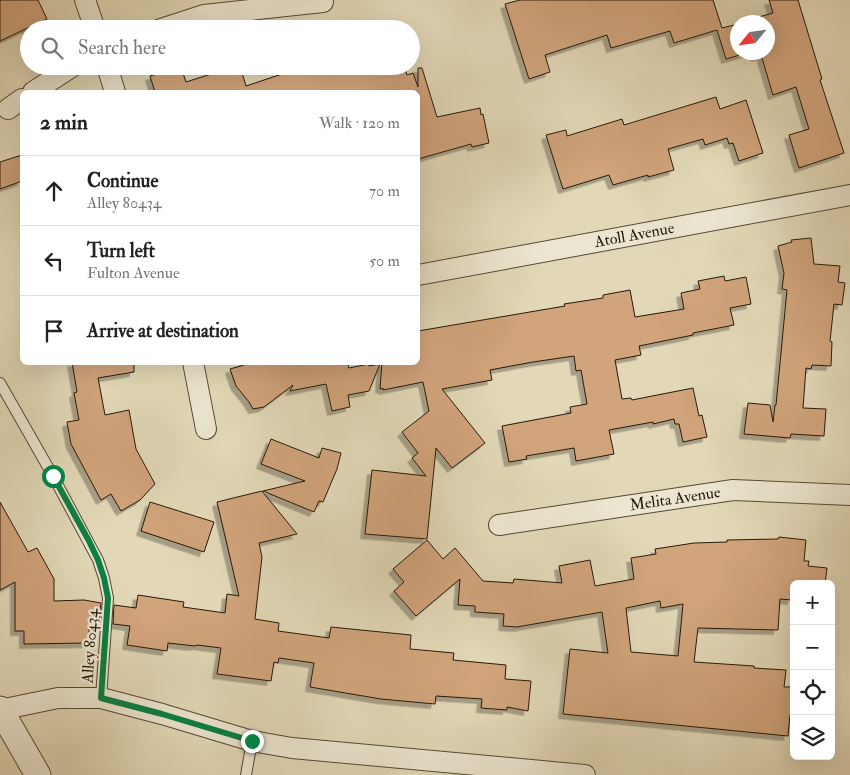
<!DOCTYPE html>
<html lang="en">
<head>
<meta charset="utf-8">
<style>
  body { margin:0; font-family:"IM FELL Double Pica",serif; background:#f6f6f6; color:#222 }
  .controls { position:absolute; right:15px; bottom:15px; display:grid; overflow:hidden; border-radius:8px; box-shadow:0 5px 20px #0002 }
  .controls button { width:45px; height:45px; display:grid; place-items:center; padding:0; border:0; border-bottom:1px solid #e0e0e0; background:#fff; color:#222; font:25px sans-serif }
  .compass { position:absolute; left:730px; top:15px; width:45px; height:45px; border-radius:50%; background:#fff; box-shadow:0 5px 20px #0002; rotate:241deg }
  .stop { position:absolute; width:15px; height:15px; margin:-11px; border:4px solid #0b8043; border-radius:50%; background:#fff }
  .stop.end { background:#0b8043; border-color:#fff; box-shadow:0 1px 5px #0008 }
  .list { margin:0; padding:0; list-style:none }
  h2 { display:flex; justify-content:space-between; align-items:center; height:65px; margin:0; padding:0 20px; font-size:21px }
  h2 small { font-size:16px; font-weight:400; color:#767676 }
  .list li { display:grid; grid-template-columns:32px 1fr auto; gap:15px; align-items:center; box-sizing:border-box; height:70px; padding:0 20px; border-top:1px solid #e0e0e0 }
  .list b { display:block; font-size:19px; white-space:nowrap }
  .list p { margin:0; font-size:16px; white-space:nowrap; color:#767676 }
  .list em { font-size:16px; font-style:normal; color:#767676 }
  .icon { flex:none; width:28px; height:28px; fill:none; stroke:currentColor; stroke-width:2; stroke-linecap:round; stroke-linejoin:round }
  .map { position:relative; flex:none; width:850px; height:775px; overflow:hidden }
  .search { position:absolute; background:#fff; box-shadow:0 5px 20px #0002; left:20px; top:20px; width:400px; height:55px; display:flex; align-items:center; gap:12px; box-sizing:border-box; padding:0 18px; border-radius:28px; color:#767676; font-size:19px }
  .panel { position:absolute; background:#fff; box-shadow:0 5px 20px #0002; left:20px; top:90px; width:400px; height:275px; border-radius:8px }
  .map>svg:first-child { display:block }
  .building { fill:#d1a47c; stroke:#26190a; fill-rule:evenodd; filter:url(#shadow) }
  .lines { fill:none; stroke-linecap:round; stroke-linejoin:round }
  .service-casing { stroke:#554935; stroke-width:12 }
  .minor-casing { stroke:#554935; stroke-width:22 }
  .tertiary-casing { stroke:#554935; stroke-width:27 }
  .service { stroke:#ece6d0; stroke-width:10 }
  .minor { stroke:#ece6d0; stroke-width:20 }
  .tertiary { stroke:#ece6d0; stroke-width:25 }
  .route { stroke:#0b8043; stroke-width:6 }
  .labels { text-anchor:middle; dominant-baseline:central; stroke-width:4.5; stroke-linejoin:round; paint-order:stroke }
  .street-label { font-size:16px; fill:#26190a; stroke:#ece6d0 }
</style>
</head>
<body>
<div class="map">
<svg width="850" height="775" viewBox="0 0 850 775">
  <defs>
    <filter id="shadow"><feDropShadow dx="-4.5" dy="4.5" stdDeviation="0" flood-color="#0004"/></filter>
  </defs>
  <rect width="100%" height="100%" fill="#e2d8b7"/>
  <filter id="stains"><feTurbulence type="fractalNoise" baseFrequency=".004" numOctaves="4"/><feColorMatrix values="0 0 0 0 .2 0 0 0 0 .09 0 0 0 0 .02 0 0 0 .5 -.17"/></filter>
  <radialGradient id="worn" r=".72"><stop offset=".6" stop-color="#630" stop-opacity="0"/><stop offset="1" stop-color="#630" stop-opacity=".3"/></radialGradient>
  <path class="building" d="M 0,0 L 38,0 L 47,19 L 0,41 Z
    M 520,0 L 713,0 L 722,28 L 738,24 L 738,52 L 750,52 L 726,59 L 717,30 L 674,43 L 670,31 L 611,48 L 607,35 L 545,55 L 550,72 L 529,79 L 505,4 Z
    M 769,0 L 798,0 L 822,79 L 820,80 L 844,153 L 799,168 L 789,135 L 809,129 L 796,87 L 773,95 L 761,55 L 756,57 L 754,52 L 768,52 L 768,22 L 741,22 L 773,13 Z
    M 236,66 L 240,66 L 246,86 L 285,73 L 283,66 L 404,66 L 407,75 L 413,73 L 418,87 L 418,68 L 422,68 L 437,117 L 480,108 L 481,115 L 483,114 L 489,143 L 472,147 L 471,144 L 418,159 L 418,92 L 155,92 L 150,76 L 181,67 L 186,82 Z
    M 716,97 L 720,109 L 746,100 L 763,153 L 739,161 L 733,143 L 729,144 L 727,138 L 705,145 L 703,139 L 668,149 L 674,170 L 648,177 L 648,175 L 613,185 L 609,175 L 563,189 L 546,135 L 566,130 L 567,136 L 622,119 L 624,125 Z
    M 22,155 L 22,181 L 0,189 L 0,162 Z
    M 811,238 L 814,264 L 840,266 L 838,282 L 845,283 L 842,305 L 834,304 L 830,341 L 832,342 L 831,366 L 812,365 L 811,369 L 806,368 L 803,408 L 826,409 L 824,436 L 791,434 L 790,438 L 744,434 L 748,403 L 770,405 L 773,422 L 775,405 L 776,405 L 787,290 L 782,289 L 784,273 L 778,246 L 792,242 L 791,240 Z
    M 724,276 L 725,281 L 746,277 L 751,304 L 730,308 L 734,325 L 693,333 L 693,335 L 639,346 L 641,355 L 615,360 L 622,399 L 631,398 L 632,400 L 693,388 L 699,416 L 702,415 L 707,437 L 683,442 L 679,424 L 675,424 L 674,419 L 653,424 L 653,422 L 609,430 L 614,454 L 576,461 L 574,448 L 526,456 L 527,459 L 509,462 L 502,426 L 571,413 L 570,407 L 587,404 L 581,370 L 576,371 L 574,356 L 533,362 L 490,370 L 492,380 L 442,389 L 485,443 L 452,468 L 436,448 L 427,539 L 365,534 L 372,470 L 426,476 L 412,458 L 418,453 L 402,432 L 429,411 L 423,382 L 383,390 L 383,388 L 380,389 L 382,362 L 418,362 L 418,331 L 565,306 L 564,304 L 603,298 L 603,295 L 630,290 L 635,317 L 684,309 L 681,293 L 700,289 L 698,281 Z
    M 72,362 L 134,362 L 134,372 L 98,378 L 105,415 L 129,410 L 136,449 L 155,484 L 140,500 L 121,511 L 111,494 L 101,500 L 71,444 L 67,422 L 79,420 L 74,393 L 77,392 Z
    M 243,362 L 347,362 L 349,368 L 369,364 L 369,366 L 380,364 L 369,391 L 348,395 L 350,407 L 332,411 L 326,384 L 290,391 L 293,385 L 264,407 L 253,409 L 249,402 L 236,386 L 230,369 L 244,365 Z
    M 271,439 L 319,458 L 322,448 L 341,453 L 337,469 L 323,502 L 319,501 L 314,512 L 263,491 L 305,481 L 261,464 Z
    M 262,491 L 297,534 L 259,543 L 262,557 L 255,619 L 279,623 L 278,631 L 329,638 L 331,627 L 411,635 L 410,649 L 454,653 L 453,660 L 506,665 L 505,679 L 531,681 L 528,711 L 507,707 L 507,710 L 481,708 L 482,699 L 436,696 L 435,704 L 381,699 L 310,687 L 314,663 L 279,658 L 278,663 L 274,662 L 271,681 L 217,674 L 221,648 L 197,645 L 195,646 L 168,643 L 167,651 L 127,645 L 130,626 L 113,624 L 114,605 L 136,608 L 138,595 L 184,602 L 183,607 L 225,613 L 227,594 L 239,596 L 217,502 Z
    M 0,502 L 28,552 L 37,548 L 54,579 L 54,601 L 84,600 L 101,603 L 99,622 L 90,620 L 88,643 L 24,644 L 24,631 L 15,631 L 15,582 L 0,590 Z
    M 150,502 L 214,522 L 204,552 L 141,531 Z
    M 779,537 L 806,540 L 804,561 L 809,561 L 808,566 L 827,568 L 825,584 L 793,584 L 792,600 L 780,599 L 778,630 L 698,628 L 694,662 L 754,666 L 754,668 L 786,670 L 784,687 L 794,687 L 794,715 L 790,715 L 788,736 L 563,714 L 570,649 L 608,653 L 602,612 L 517,627 L 503,626 L 504,614 L 475,612 L 475,606 L 458,605 L 460,579 L 416,616 L 394,591 L 404,582 L 393,569 L 427,540 L 443,559 L 455,548 L 483,581 L 513,583 L 514,579 L 562,583 L 559,566 L 590,560 L 595,586 L 634,579 L 631,558 L 656,554 L 655,549 L 694,543 L 727,542 L 727,540 L 778,539 ZM 660,601 L 661,608 L 683,604 L 678,656 L 631,652 L 626,608 Z"/>
  <g class="lines">
    <g class="service-casing">
      <path id="service" d="M 0,383 L 53,476 L 98,560 L 104,578 L 108,598 L 101,698
        M 246,775 L 252,741"/>
    </g>
    <g class="minor-casing">
      <g id="minor">
        <path d="M 85,0 L 95,29"/>
        <path d="M 161,29 L 204,15 L 323,2"/>
        <path d="M 107,66 L 115,92"/>
        <path d="M 33,92 L 73,66"/>
        <path d="M 8,109 L 22,99"/>
        <path id="s1" d="M 418,275 L 850,195"/>
        <path d="M 193,362 L 206,429"/>
        <path id="s2" d="M 499,525 L 733,490 L 850,495"/>
        <path d="M 0,710 L 58,698 L 101,698 L 162,714 L 252,741 L 292,748 L 585,775"/>
      </g>
    </g>
    <g class="tertiary-casing">
      <path id="tertiary" d="M 0,709 L 38,775"/>
    </g>
    <use href="#service" class="service"/>
    <use href="#minor" class="minor"/>
    <use href="#tertiary" class="tertiary"/>
  </g>
  <g class="lines">
    <path class="route" d="M 53,476 L 89,541 L 98,560 L 104,578 L 108,598 L 101,698 L 162,714 L 252,741"/>
  </g>
  <g class="labels">
    <g class="street-label">
      <text stroke="none"><textPath href="#s1" startOffset="220">Atoll Avenue</textPath></text>
      <text stroke="none"><textPath href="#s2" startOffset="178">Melita Avenue</textPath></text>
      <text transform="translate(90 646) rotate(-86)">Alley 80434</text>
    </g>
  </g>
  <rect width="100%" height="100%" filter="url(#stains)"/>
  <rect width="100%" height="100%" fill="url(#worn)"/>
</svg>
<div class="controls">
<button>+</button>
<button>−</button>
<button><svg class="icon" aria-label="locate" viewBox="0 0 24 24"><circle cx="12" cy="12" r="6"/><path d="M12 2v4M12 18v4M2 12h4M18 12h4"/></svg></button>
<button><svg class="icon" aria-label="layers" viewBox="0 0 24 24"><path d="M12 4l9 5-9 5-9-5zM3 14l9 5 9-5"/></svg></button>
</div>
<svg class="compass" viewBox="-18 -18 36 36"><path d="M0-13l5 13h-10z" fill="#e53935"/><path d="M0 13l5-13h-10z" fill="#767676"/></svg>
<div class="stop" style="left:53px;top:476px"></div>
<div class="stop end" style="left:252px;top:741px"></div>
<div class="search"><svg class="icon" aria-label="search" viewBox="0 0 24 24"><circle cx="10" cy="10" r="6"/><path d="M15 15l6 6"/></svg>Search here</div>
<section class="panel">
<h2>2 min<small>Walk · 120 m</small></h2>
<ul class="list">
<li><svg class="icon" aria-label="ahead" viewBox="0 0 24 24"><path d="M12 20V5M6 11l6-6 6 6"/></svg><div><b>Continue</b><p>Alley 80434</p></div><em>70 m</em></li>
<li><svg class="icon" aria-label="left" viewBox="0 0 24 24"><path d="M17 20v-9H6M10 6l-5 5 5 5"/></svg><div><b>Turn left</b><p>Fulton Avenue</p></div><em>50 m</em></li>
<li><svg class="icon" aria-label="arrive" viewBox="0 0 24 24"><path d="M6 21V4h12l-3 4 3 4H6"/></svg><div><b>Arrive at destination</b></div></li>
</ul>
</section>
</div>
</body>
</html>
